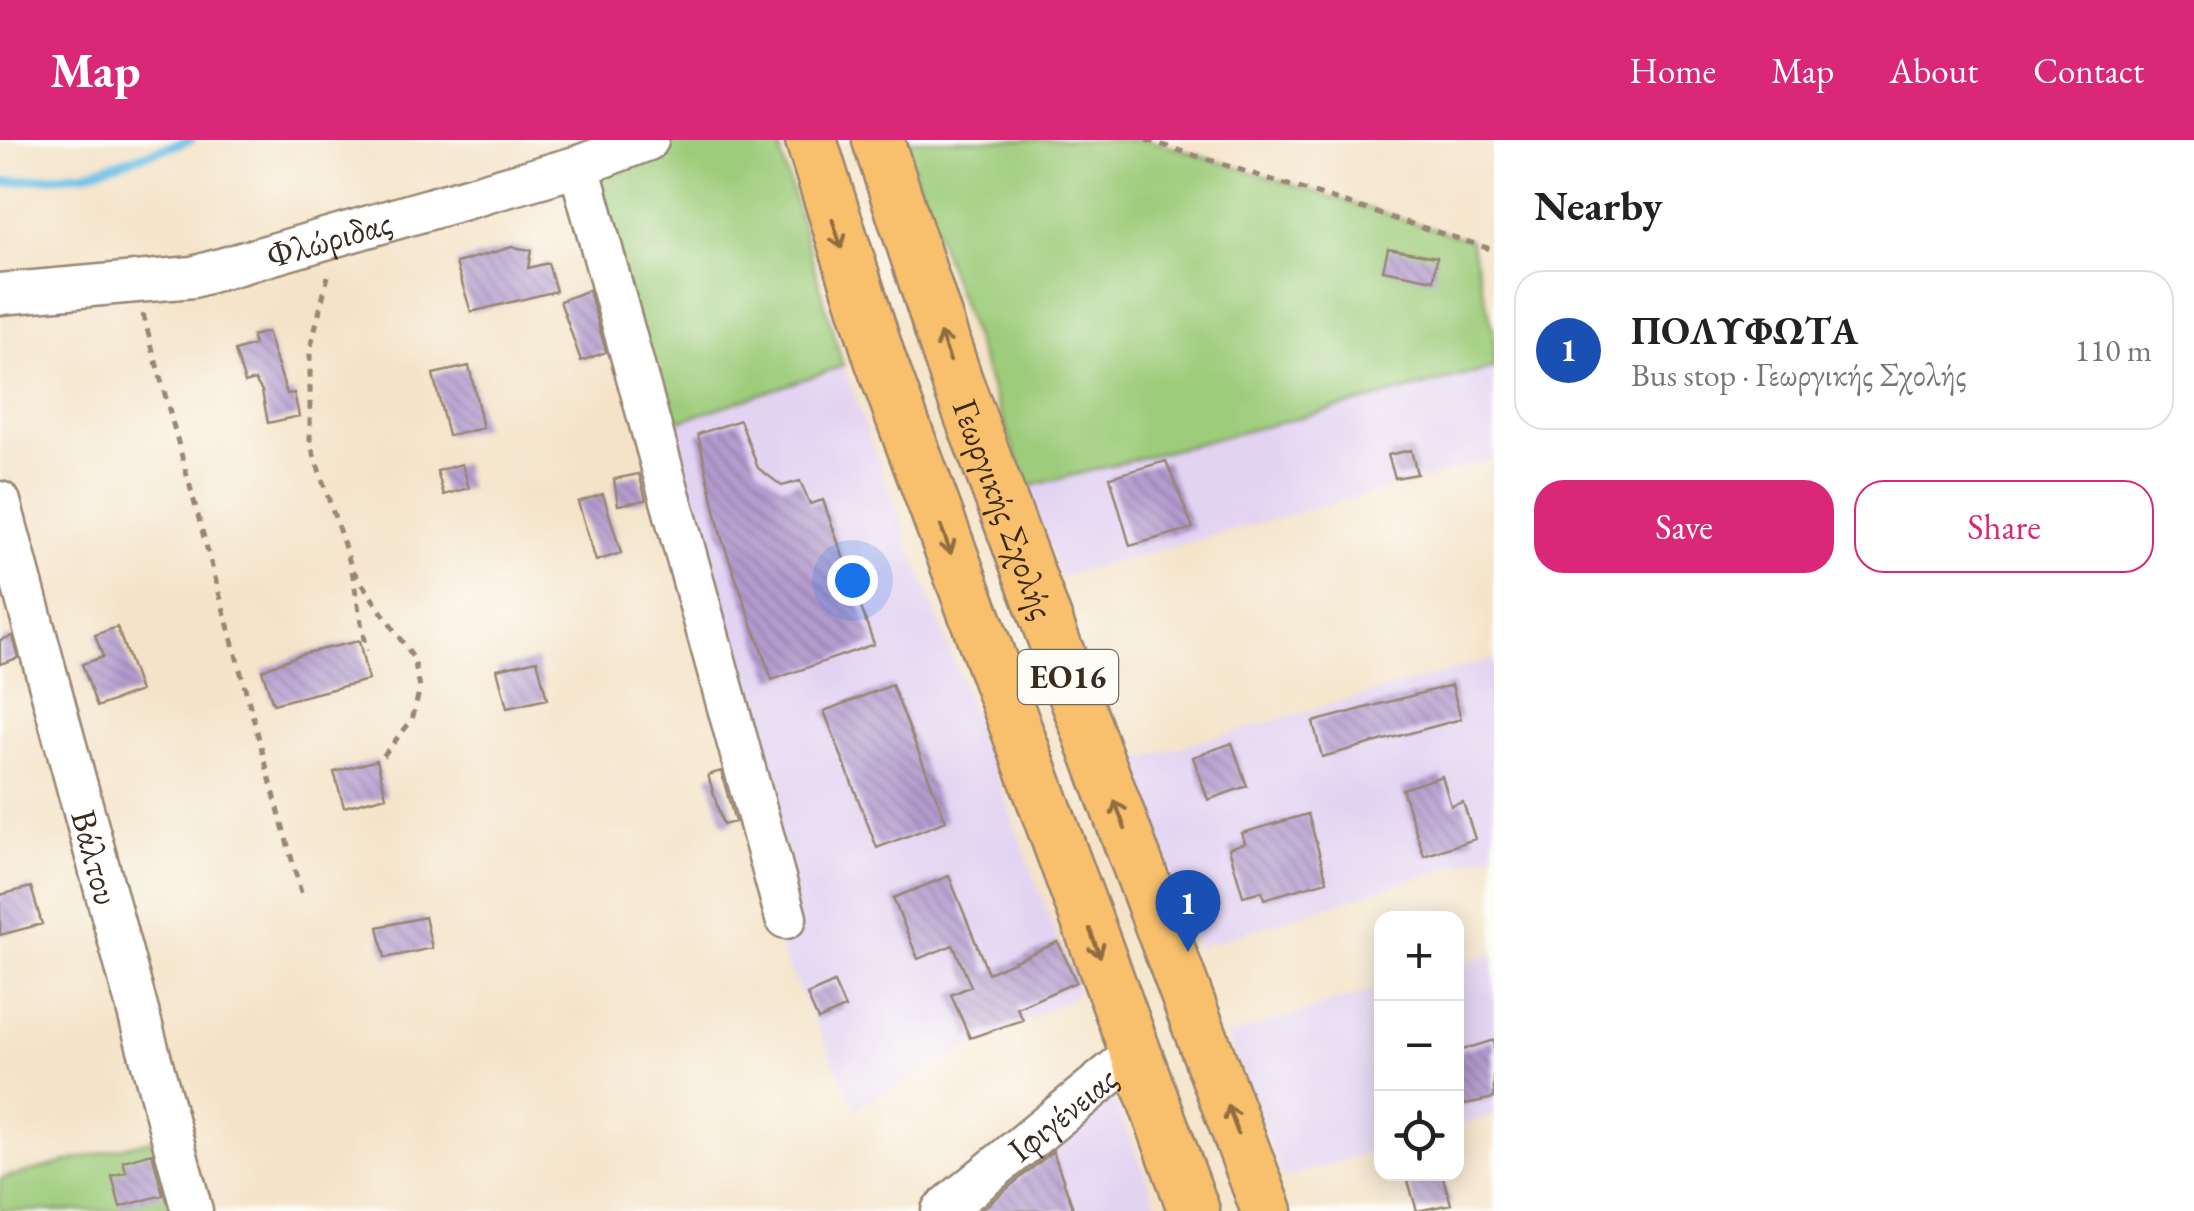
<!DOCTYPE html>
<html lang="en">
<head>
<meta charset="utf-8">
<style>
  body { margin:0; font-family:"EB Garamond",serif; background:#f6f6f6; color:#222 }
  .controls { position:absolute; right:30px; bottom:30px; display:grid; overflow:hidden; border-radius:20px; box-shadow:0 5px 25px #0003 }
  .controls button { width:90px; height:90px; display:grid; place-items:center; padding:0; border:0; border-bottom:2px solid #e0e0e0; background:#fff; color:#222; font:50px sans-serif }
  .you { position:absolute; left:852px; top:440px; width:35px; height:35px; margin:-25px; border:8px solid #fff; border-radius:50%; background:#1a73e8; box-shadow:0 0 0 15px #1a73e833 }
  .badge { display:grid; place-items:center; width:65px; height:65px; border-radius:50%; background:#db2777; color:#fff; font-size:32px; font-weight:700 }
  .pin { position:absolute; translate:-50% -82px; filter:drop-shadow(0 2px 5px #0008) }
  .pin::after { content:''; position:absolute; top:52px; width:35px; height:30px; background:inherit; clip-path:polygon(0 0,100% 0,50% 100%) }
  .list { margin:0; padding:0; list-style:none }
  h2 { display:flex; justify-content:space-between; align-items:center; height:130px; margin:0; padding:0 40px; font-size:42px }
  h2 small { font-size:32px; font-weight:400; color:#767676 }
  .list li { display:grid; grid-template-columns:65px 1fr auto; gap:30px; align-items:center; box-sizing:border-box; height:160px; margin:0 20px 20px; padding:0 20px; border:2px solid #e0e0e0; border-radius:30px }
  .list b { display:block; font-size:38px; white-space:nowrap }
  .list p { margin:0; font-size:32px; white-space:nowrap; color:#767676 }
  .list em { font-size:32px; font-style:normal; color:#767676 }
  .actions { display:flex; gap:20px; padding:30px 40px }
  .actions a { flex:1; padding:22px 0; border:2px solid #db2777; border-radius:30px; text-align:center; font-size:35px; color:#db2777 }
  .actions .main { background:#db2777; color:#fff }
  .icon { flex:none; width:55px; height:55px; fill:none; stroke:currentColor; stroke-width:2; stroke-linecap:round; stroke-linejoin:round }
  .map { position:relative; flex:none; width:1494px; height:1071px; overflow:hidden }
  header { display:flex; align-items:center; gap:60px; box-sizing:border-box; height:140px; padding:0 50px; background:#db2777; color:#fff }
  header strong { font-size:48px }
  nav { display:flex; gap:55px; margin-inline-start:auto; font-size:35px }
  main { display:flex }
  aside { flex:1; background:#fff }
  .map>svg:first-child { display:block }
  .built { fill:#e3d3f2 }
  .green { fill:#9dcc7a; stroke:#6c7b4c; stroke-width:2.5 }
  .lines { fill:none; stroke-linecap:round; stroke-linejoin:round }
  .stream { stroke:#68bee5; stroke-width:9 }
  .building { fill:url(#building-back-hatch) }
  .minor-casing { stroke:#988673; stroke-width:45 }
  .major-casing { stroke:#988673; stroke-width:55 }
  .path { stroke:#988673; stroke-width:5; stroke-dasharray:8 8; stroke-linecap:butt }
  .minor { stroke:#fff; stroke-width:40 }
  .major { stroke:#f8bf6c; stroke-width:50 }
  .oneway { stroke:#906d41 }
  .labels { text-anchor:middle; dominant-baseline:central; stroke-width:10; stroke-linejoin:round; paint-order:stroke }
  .shield { fill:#fdfcf7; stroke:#75695f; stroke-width:2.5 }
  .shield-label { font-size:32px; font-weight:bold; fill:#3b2a1e }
  .street-label { font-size:35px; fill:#3b2a1e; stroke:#fdfcf7 }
</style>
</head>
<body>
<header>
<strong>Map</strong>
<nav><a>Home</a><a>Map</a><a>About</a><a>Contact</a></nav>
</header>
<main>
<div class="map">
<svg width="1494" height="1071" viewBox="0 0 1494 1071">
  <defs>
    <pattern id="building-back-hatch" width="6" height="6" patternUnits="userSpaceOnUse" patternTransform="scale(2.5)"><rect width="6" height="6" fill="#b39bcf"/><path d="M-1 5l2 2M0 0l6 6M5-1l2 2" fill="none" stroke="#937fa7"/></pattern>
  </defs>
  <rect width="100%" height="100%" fill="#fdfcf7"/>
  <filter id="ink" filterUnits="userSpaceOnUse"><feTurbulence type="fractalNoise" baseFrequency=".01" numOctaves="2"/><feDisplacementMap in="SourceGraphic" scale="20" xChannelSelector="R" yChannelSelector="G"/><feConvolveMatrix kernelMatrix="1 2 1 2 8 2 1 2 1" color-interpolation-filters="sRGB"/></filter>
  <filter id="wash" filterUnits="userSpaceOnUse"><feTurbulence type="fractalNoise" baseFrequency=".0048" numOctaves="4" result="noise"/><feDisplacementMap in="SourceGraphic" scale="40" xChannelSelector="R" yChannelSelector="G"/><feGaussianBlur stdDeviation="2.25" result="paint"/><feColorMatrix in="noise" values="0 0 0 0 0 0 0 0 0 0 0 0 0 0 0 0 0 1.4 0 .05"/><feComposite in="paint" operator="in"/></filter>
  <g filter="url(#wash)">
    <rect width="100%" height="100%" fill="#f4e3c8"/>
    <path class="built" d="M 843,226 L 1078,854 L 856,968 L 772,792 L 662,287 Z
      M 1494,228 L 1494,320 L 1060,437 L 1027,347 Z
      M 1494,519 L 1494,713 L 1197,808 L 1131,621 Z
      M 1494,813 L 1494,975 L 1457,986 L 1456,825 Z
      M 1381,848 L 1381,1009 L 1283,1039 L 1227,896 Z
      M 1108,945 L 1160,1071 L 956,1071 Z"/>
    <path class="green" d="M 676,0 L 777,0 L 843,226 L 662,287 L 589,31 Z
      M 903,0 L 1149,0 L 1470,100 L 1494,193 L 1494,228 L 1027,347 Z
      M 163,997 L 182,1071 L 0,1071 L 0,1039 Z"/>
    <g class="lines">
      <path class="stream" d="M 0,43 L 86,33 L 191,0"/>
    </g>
    <g id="blocks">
      <path class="building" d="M 512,107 L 531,110 L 528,128 L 548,123 L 556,151 L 471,172 L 456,123 Z
        M 1388,108 L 1437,117 L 1434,140 L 1383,130 Z
        M 589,150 L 606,212 L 581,221 L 560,161 Z
        M 267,192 L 287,254 L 294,253 L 299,276 L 268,283 L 262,251 L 255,240 L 245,243 L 235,211 L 254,205 L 252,196 Z
        M 469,226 L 483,288 L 448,296 L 433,234 Z
        M 740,280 L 758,328 L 782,346 L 800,341 L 810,364 L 823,360 L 874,504 L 772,540 L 721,396 L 698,294 Z
        M 1411,310 L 1417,334 L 1395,338 L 1388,315 Z
        M 1166,321 L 1193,388 L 1130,406 L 1110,337 Z
        M 462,324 L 469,348 L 444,355 L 437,331 Z
        M 639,334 L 646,360 L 618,365 L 614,339 Z
        M 603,354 L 621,413 L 596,421 L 578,362 Z
        M 117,487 L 140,551 L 97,567 L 82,524 L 103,517 L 95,495 Z
        M 12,496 L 18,518 L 0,524 L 0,500 Z
        M 359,501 L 368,540 L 273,564 L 262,530 L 301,514 Z
        M 537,520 L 547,559 L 507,568 L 497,529 Z
        M 892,545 L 946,681 L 877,708 L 824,571 Z
        M 1452,545 L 1461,579 L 1322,617 L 1313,582 Z
        M 1232,603 L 1247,646 L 1208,660 L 1193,617 Z
        M 377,620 L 386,656 L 344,667 L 334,632 Z
        M 721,631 L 735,682 L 723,685 L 708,635 Z
        M 1442,636 L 1451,666 L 1463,662 L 1475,699 L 1424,716 L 1402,649 Z
        M 1308,674 L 1327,741 L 1264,759 L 1262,751 L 1243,756 L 1229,708 L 1245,703 L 1242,693 Z
        M 949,736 L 988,833 L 1058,802 L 1076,842 L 1017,868 L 1023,880 L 970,898 L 951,855 L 971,846 L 953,805 L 918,819 L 893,758 Z
        M 31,747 L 42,784 L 0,795 L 0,755 Z
        M 425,777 L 432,808 L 385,818 L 378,787 Z
        M 834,843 L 845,868 L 818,880 L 807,855 Z
        M 1494,900 L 1494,958 L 1456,966 L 1456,912 Z
        M 1053,1011 L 1074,1071 L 980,1071 Z
        M 152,1013 L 163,1055 L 120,1067 L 112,1036 L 126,1032 L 123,1021 Z
        M 1406,1034 L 1442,1034 L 1451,1064 L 1417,1071 Z"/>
    </g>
  </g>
  <g filter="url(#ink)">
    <use href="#blocks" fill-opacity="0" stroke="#988673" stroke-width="2.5"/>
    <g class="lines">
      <g class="minor-casing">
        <g id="minor">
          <path d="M 579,26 L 786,778"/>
          <path id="s1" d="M 0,154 L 193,137 L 579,26 L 648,0"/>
          <path id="s2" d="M 0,362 L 192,1071"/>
          <path id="s3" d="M 942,1071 L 1137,912"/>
        </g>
      </g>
      <g class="major-casing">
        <g id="major">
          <path d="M 811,0 L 880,219 L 1194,1071"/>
          <path id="s4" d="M 878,0 L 957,241 L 1267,1071"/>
        </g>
      </g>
      <path class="path" d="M 1146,0 L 1494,110
        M 328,136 L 310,210 L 310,303 L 352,429 L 414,519 L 420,548 L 412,580 L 382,617
        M 143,174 L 301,753
        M 352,431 L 366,511"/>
      <use href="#minor" class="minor"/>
      <use href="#major" class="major"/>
    </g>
    <defs><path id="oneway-shaft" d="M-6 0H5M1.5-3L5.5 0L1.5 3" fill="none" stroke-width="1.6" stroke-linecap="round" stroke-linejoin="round" transform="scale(2.5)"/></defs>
    <g class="oneway">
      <use href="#oneway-shaft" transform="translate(837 94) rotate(72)"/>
      <use href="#oneway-shaft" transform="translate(945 207) rotate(-110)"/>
      <use href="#oneway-shaft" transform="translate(946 400) rotate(70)"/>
      <use href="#oneway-shaft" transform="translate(1120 675) rotate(-110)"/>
      <use href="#oneway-shaft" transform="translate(1095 803) rotate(69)"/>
      <use href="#oneway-shaft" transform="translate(1233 980) rotate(-110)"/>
    </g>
  </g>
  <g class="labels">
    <rect class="shield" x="1018" y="510" width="100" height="54" rx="8"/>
    <g class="shield-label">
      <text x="1068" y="537">ΕΟ16</text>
    </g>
    <g class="street-label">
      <text stroke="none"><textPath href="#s1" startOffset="335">Φλώριδας</textPath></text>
      <text stroke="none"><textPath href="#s4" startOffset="390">Γεωργικής Σχολής</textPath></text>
      <text stroke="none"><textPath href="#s2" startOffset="368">Βάλτου</textPath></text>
      <text stroke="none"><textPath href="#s3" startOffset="155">Ιφιγένειας</textPath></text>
    </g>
  </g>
</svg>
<div class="controls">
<button>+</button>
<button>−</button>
<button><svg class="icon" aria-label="locate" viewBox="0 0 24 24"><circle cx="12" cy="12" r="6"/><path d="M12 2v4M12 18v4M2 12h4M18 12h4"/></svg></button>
</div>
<div class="you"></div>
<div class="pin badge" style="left:1188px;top:812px;background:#1a4fb4">1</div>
</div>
<aside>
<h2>Nearby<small></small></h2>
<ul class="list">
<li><span class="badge" style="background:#1a4fb4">1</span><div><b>ΠΟΛΥΦΩΤΑ</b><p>Bus stop · Γεωργικής Σχολής</p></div><em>110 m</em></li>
</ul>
<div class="actions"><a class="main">Save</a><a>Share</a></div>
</aside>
</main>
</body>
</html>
